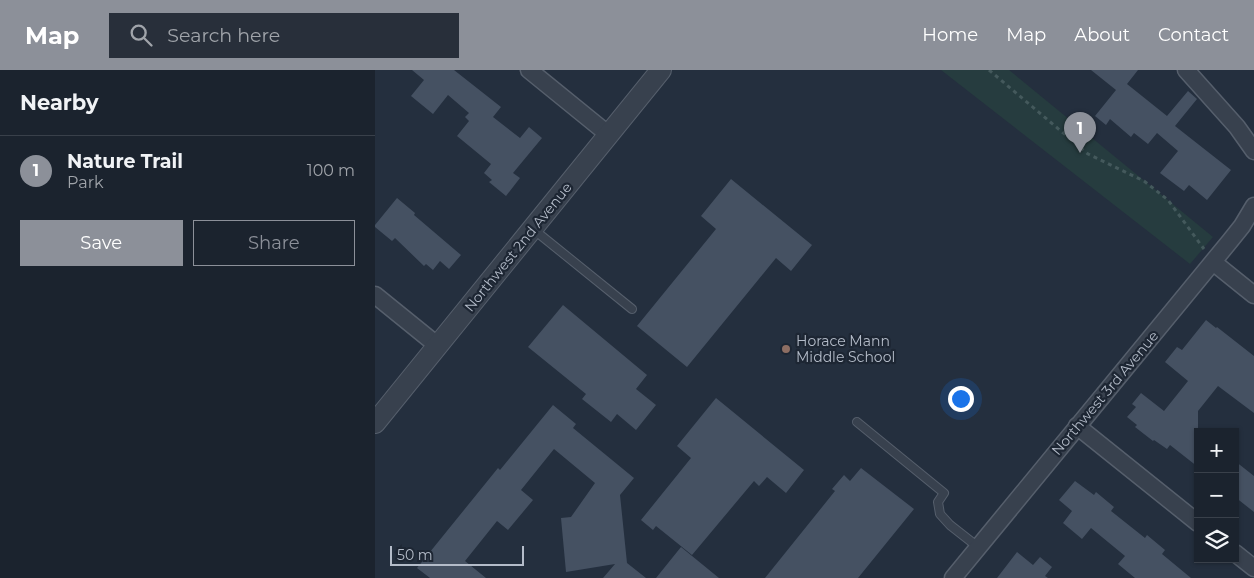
<!DOCTYPE html>
<html lang="en">
<head>
<meta charset="utf-8">
<style>
  body { margin:0; font-family:Montserrat,sans-serif; background:#282f3a; color:#f1f3f6 }
  .controls { position:absolute; right:15px; bottom:15px; display:grid; overflow:hidden; border-radius:0px; box-shadow:0 1px 4px #0004 }
  .controls button { width:45px; height:45px; display:grid; place-items:center; padding:0; border:0; border-bottom:1px solid #39404a; background:#1b232e; color:#f1f3f6; font:25px sans-serif }
  .scale { position:absolute; left:15px; bottom:12px; width:134px; box-sizing:border-box; padding-left:5px; border:2px solid #b4bcc9; border-top:0; font-size:14px; line-height:18px; white-space:nowrap; color:#b4bcc9; -webkit-text-stroke:4px #1d2633; paint-order:stroke }
  .you { position:absolute; left:585px; top:328px; width:18px; height:18px; margin:-12px; border:4px solid #fff; border-radius:50%; background:#1a73e8; box-shadow:0 0 0 8px #1a73e833 }
  .badge { display:grid; place-items:center; width:32px; height:32px; border-radius:50%; background:#8c9099; color:#fff; font-size:16px; font-weight:700 }
  .pin { position:absolute; translate:-50% -41px; filter:drop-shadow(0 1px 2px #0008) }
  .pin::after { content:''; position:absolute; top:26px; width:18px; height:15px; background:inherit; clip-path:polygon(0 0,100% 0,50% 100%) }
  .list { margin:0; padding:0; list-style:none }
  h2 { display:flex; justify-content:space-between; align-items:center; height:65px; margin:0; padding:0 20px; font-size:21px }
  h2 small { font-size:16px; font-weight:400; color:#a0a4aa }
  .list li { display:grid; grid-template-columns:32px 1fr auto; gap:15px; align-items:center; box-sizing:border-box; height:70px; padding:0 20px; border-top:1px solid #39404a }
  .list b { display:block; font-size:19px; white-space:nowrap }
  .list p { margin:0; font-size:16px; white-space:nowrap; color:#a0a4aa }
  .list em { font-size:16px; font-style:normal; color:#a0a4aa }
  .actions { display:flex; gap:10px; padding:15px 20px }
  .actions a { flex:1; padding:11px 0; border:1px solid #8c9099; border-radius:0px; text-align:center; font-size:18px; color:#8c9099 }
  .actions .main { background:#8c9099; color:#fff }
  .icon { flex:none; width:28px; height:28px; fill:none; stroke:currentColor; stroke-width:2; stroke-linecap:round; stroke-linejoin:round }
  .map { position:relative; flex:none; width:879px; height:508px; overflow:hidden }
  header { display:flex; align-items:center; gap:30px; box-sizing:border-box; height:70px; padding:0 25px; background:#8c9099; color:#fff }
  header strong { font-size:24px }
  nav { display:flex; gap:28px; margin-inline-start:auto; font-size:18px }
  .search { width:350px; height:45px; background:#282f3a; display:flex; align-items:center; gap:12px; box-sizing:border-box; padding:0 18px; border-radius:0px; color:#a0a4aa; font-size:19px }
  main { display:flex }
  aside { flex:1; background:#1b232e }
  .map>svg:first-child { display:block }
  .green { fill:#263c3f }
  .building { fill:#455162 }
  .lines { fill:none; stroke-linecap:round; stroke-linejoin:round }
  .service-casing { stroke:#565f6c; stroke-width:10 }
  .minor-casing { stroke:#565f6c; stroke-width:19 }
  .tertiary-casing { stroke:#565f6c; stroke-width:22 }
  .path { stroke:#44595c; stroke-width:3; stroke-dasharray:4 4; stroke-linecap:butt }
  .service { stroke:#38414e; stroke-width:8 }
  .minor { stroke:#38414e; stroke-width:16 }
  .tertiary { stroke:#38414e; stroke-width:20 }
  .education-dot { fill:#8d6e63; stroke:#1d2633; stroke-width:2 }
  .labels { text-anchor:middle; dominant-baseline:central; stroke-width:4.5; stroke-linejoin:round; paint-order:stroke }
  .street-label { font-size:14px; fill:#b4bcc9; stroke:#1d2633 }
  .poi-label { font-size:14px; fill:#b4bcc9; stroke:#1d2633; text-anchor:start }
</style>
</head>
<body>
<header>
<strong>Map</strong>
<div class="search"><svg class="icon" aria-label="search" viewBox="0 0 24 24"><circle cx="10" cy="10" r="6"/><path d="M15 15l6 6"/></svg>Search here</div>
<nav><a>Home</a><a>Map</a><a>About</a><a>Contact</a></nav>
</header>
<main>
<aside>
<h2>Nearby<small></small></h2>
<ul class="list">
<li><span class="badge">1</span><div><b>Nature Trail</b><p>Park</p></div><em>100 m</em></li>
</ul>
<div class="actions"><a class="main">Save</a><a>Share</a></div>
</aside>
<div class="map">
<svg width="879" height="508" viewBox="0 0 879 508">
  <rect width="100%" height="100%" fill="#242f3e"/>
  <path class="green" d="M 566,0 L 634,0 L 838,167 L 815,194 Z"/>
  <path class="building" d="M 37,0 L 79,0 L 126,37 L 118,47 L 145,68 L 154,57 L 167,68 L 138,103 L 145,108 L 131,126 L 114,112 L 117,110 L 109,103 L 116,94 L 82,66 L 94,51 L 90,47 L 94,43 L 73,25 L 58,44 L 36,26 L 49,10 Z
    M 716,0 L 763,0 L 752,14 L 792,46 L 813,21 L 822,29 L 800,56 L 856,100 L 832,130 L 814,115 L 809,121 L 785,103 L 803,81 L 782,63 L 773,74 L 759,63 L 756,67 L 735,49 L 731,55 L 720,46 L 741,20 Z
    M 356,109 L 437,175 L 416,201 L 401,188 L 312,297 L 262,256 L 341,159 L 326,146 Z
    M 22,128 L 40,143 L 39,145 L 86,185 L 74,199 L 65,191 L 58,200 L 51,194 L 49,196 L 20,168 L 17,171 L 0,157 L 0,155 Z
    M 188,235 L 272,305 L 261,319 L 281,335 L 261,360 L 242,344 L 236,352 L 207,329 L 211,324 L 153,277 Z
    M 831,250 L 841,258 L 842,257 L 879,286 L 879,343 L 843,316 L 823,341 L 823,397 L 795,375 L 792,379 L 779,370 L 778,371 L 760,357 L 762,355 L 752,347 L 761,337 L 757,334 L 766,323 L 789,341 L 813,311 L 790,292 L 802,277 L 807,280 Z
    M 341,328 L 429,400 L 411,423 L 392,407 L 384,416 L 379,411 L 317,485 L 281,456 L 278,460 L 266,450 L 316,388 L 302,376 Z
    M 178,335 L 201,354 L 198,358 L 259,408 L 245,425 L 252,493 L 271,508 L 228,508 L 240,494 L 191,502 L 186,448 L 196,447 L 220,413 L 179,379 L 146,420 L 158,430 L 133,460 L 122,451 L 90,491 L 111,508 L 55,508 L 42,498 L 123,398 L 125,400 Z
    M 860,391 L 879,406 L 879,442 L 860,427 Z
    M 486,398 L 539,439 L 483,508 L 390,508 L 460,421 L 457,419 L 469,405 L 475,411 Z
    M 700,411 L 719,425 L 721,422 L 739,437 L 736,441 L 770,468 L 772,465 L 790,480 L 787,484 L 816,508 L 760,508 L 743,494 L 750,486 L 716,458 L 707,469 L 688,453 L 697,441 L 684,430 Z
    M 306,477 L 344,508 L 281,508 Z
    M 642,482 L 658,495 L 665,487 L 677,497 L 670,506 L 673,508 L 622,508 Z"/>
  <g class="lines">
    <g class="service-casing">
      <path id="service" d="M 158,159 L 257,239
        M 482,352 L 569,423 L 563,432 L 565,444 L 575,455 L 603,477"/>
    </g>
    <g class="minor-casing">
      <path id="minor" d="M 154,0 L 234,65
        M 811,0 L 862,57 L 879,81
        M 838,192 L 879,225
        M 0,225 L 63,276
        M 702,356 L 823,453
        M 860,483 L 879,498
        M 578,508 L 855,171 L 867,156 L 879,136"/>
    </g>
    <g class="tertiary-casing">
      <path id="tertiary" d="M 0,353 L 286,0"/>
    </g>
    <path class="path" d="M 614,0 L 713,84 L 769,111 L 793,130 L 829,179"/>
    <use href="#service" class="service"/>
    <use href="#minor" class="minor"/>
    <use href="#tertiary" class="tertiary"/>
  </g>
  <circle class="education-dot" cx="411" cy="279" r="5"/>
  <g class="labels">
    <g class="street-label">
      <text transform="translate(143 177) rotate(-51)">Northwest 2nd Avenue</text>
      <text transform="translate(730 323) rotate(-50)">Northwest 3rd Avenue</text>
    </g>
    <g class="poi-label">
      <text x="421" y="271">Horace Mann<tspan x="421" dy="16">Middle School</tspan></text>
    </g>
  </g>
</svg>
<div class="controls">
<button>+</button>
<button>−</button>
<button><svg class="icon" aria-label="layers" viewBox="0 0 24 24"><path d="M12 4l9 5-9 5-9-5zM3 14l9 5 9-5"/></svg></button>
</div>
<div class="scale">50 m</div>
<div class="you"></div>
<div class="pin badge" style="left:705px;top:83px">1</div>
</div>
</main>
</body>
</html>
